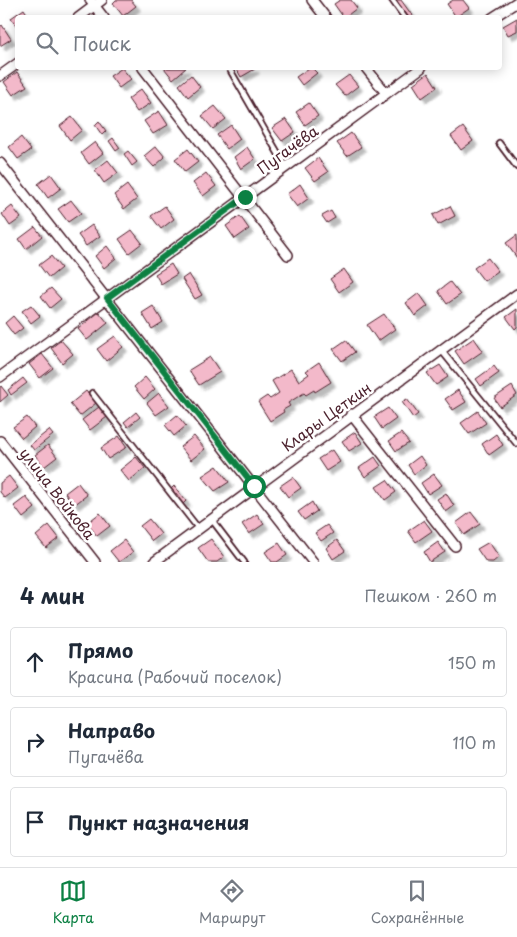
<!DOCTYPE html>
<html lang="ru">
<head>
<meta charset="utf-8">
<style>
  body { margin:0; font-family:"Playpen Sans",sans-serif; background:#f6f6f7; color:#1f2937 }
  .stop { position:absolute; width:15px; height:15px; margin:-11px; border:4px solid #0b8043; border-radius:50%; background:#fff }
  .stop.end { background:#0b8043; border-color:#fff; box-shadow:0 1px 5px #0008 }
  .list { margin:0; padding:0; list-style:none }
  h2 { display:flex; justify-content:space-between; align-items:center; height:65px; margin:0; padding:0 20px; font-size:21px }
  h2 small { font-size:16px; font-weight:400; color:#747a83 }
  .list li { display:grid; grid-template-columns:32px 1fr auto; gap:15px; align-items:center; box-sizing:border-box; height:70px; margin:0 10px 10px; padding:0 10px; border:1px solid #e0e1e3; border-radius:5px }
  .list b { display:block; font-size:19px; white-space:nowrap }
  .list p { margin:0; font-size:16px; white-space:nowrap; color:#747a83 }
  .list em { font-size:16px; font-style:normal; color:#747a83 }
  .icon { flex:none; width:28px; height:28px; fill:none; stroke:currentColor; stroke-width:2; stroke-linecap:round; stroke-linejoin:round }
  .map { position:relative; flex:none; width:517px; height:562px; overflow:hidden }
  .search { position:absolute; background:#fff; box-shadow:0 2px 12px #0003; left:15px; right:15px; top:15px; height:55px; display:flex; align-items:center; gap:12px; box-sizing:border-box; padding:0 18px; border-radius:5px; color:#747a83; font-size:19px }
  .sheet { height:305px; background:#fff }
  nav { display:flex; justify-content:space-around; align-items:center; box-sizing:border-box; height:70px; border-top:1px solid #e0e1e3; background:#fff; font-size:14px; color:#747a83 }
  nav a { display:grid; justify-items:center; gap:2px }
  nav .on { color:#0b8043 }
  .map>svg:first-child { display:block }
  .building { fill:#f3b9ca; stroke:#4a1f2b; filter:url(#shadow) }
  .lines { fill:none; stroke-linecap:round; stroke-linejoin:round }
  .lane-casing { stroke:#4a1f2b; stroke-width:8 }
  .street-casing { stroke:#4a1f2b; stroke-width:12 }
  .lane { stroke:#fff; stroke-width:4.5 }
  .street { stroke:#fff; stroke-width:9 }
  .route { stroke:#0b8043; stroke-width:6 }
  .labels { text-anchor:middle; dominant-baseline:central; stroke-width:5; stroke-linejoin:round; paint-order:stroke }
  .street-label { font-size:15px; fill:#4a1f2b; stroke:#fff }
</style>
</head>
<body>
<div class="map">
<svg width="517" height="562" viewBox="0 0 517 562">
  <defs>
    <filter id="shadow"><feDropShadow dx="4.5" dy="4.5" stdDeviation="1" flood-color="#0004"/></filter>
  </defs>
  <rect width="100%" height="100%" fill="#fff"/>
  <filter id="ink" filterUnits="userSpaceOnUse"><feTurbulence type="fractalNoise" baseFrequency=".02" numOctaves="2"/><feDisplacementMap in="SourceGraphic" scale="10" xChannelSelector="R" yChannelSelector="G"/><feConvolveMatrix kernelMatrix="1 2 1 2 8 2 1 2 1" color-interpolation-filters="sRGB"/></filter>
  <g filter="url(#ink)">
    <path class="building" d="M 116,0 L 131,0 L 136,6 L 123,16 L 113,3 Z
      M 340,0 L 351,0 L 357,8 L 344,18 L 334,4 Z
      M 396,0 L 401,0 L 414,18 L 409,18 Z
      M 453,0 L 463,0 L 469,8 L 456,17 L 447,4 Z
      M 24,9 L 30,18 L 18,18 L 18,28 L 11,18 Z
      M 517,18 L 517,31 L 508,35 L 503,26 Z
      M 2,25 L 11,39 L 0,46 L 0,27 Z
      M 122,68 L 131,79 L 119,88 L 110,76 Z
      M 164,68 L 186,68 L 173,79 Z
      M 236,68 L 254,68 L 255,69 L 241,77 Z
      M 309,68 L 312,68 L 317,73 L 302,85 L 296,77 Z
      M 17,72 L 27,86 L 13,95 L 4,82 Z
      M 428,73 L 437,87 L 422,98 L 413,84 Z
      M 191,75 L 200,87 L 188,97 L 179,85 Z
      M 349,75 L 358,86 L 345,96 L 335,85 Z
      M 141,89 L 151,103 L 137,112 L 128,99 Z
      M 309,103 L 318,116 L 305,125 L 296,112 Z
      M 215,106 L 226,119 L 213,129 L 202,116 Z
      M 159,111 L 168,125 L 153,134 L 144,121 Z
      M 72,117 L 82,130 L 70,140 L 60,126 Z
      M 286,119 L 295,132 L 282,141 L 272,128 Z
      M 99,121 L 106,131 L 102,135 L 95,125 Z
      M 231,125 L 240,139 L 227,149 L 217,135 Z
      M 463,127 L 473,141 L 461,150 L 451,136 Z
      M 351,133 L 361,147 L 347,156 L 337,143 Z
      M 21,137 L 31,150 L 18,159 L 9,147 Z
      M 113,138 L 120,148 L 116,151 L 109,141 Z
      M 95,142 L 103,153 L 89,164 L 81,153 Z
      M 156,146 L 165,157 L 154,167 L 144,156 Z
      M 247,147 L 255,159 L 241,169 L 234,157 Z
      M 188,149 L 198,162 L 185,172 L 175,159 Z
      M 128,151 L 137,162 L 132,166 L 124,154 Z
      M 318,158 L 328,172 L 315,181 L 305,168 Z
      M 108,160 L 118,173 L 104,183 L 95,170 Z
      M 206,173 L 216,186 L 203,196 L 193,183 Z
      M 51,174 L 61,188 L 48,198 L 38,184 Z
      M 300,184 L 309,198 L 297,207 L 287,194 Z
      M 127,185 L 137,199 L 124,209 L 114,195 Z
      M 71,200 L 81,213 L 68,222 L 58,209 Z
      M 12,206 L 21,218 L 10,226 L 2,214 Z
      M 165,206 L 174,219 L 161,229 L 151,216 Z
      M 450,206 L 455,216 L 438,225 L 433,215 Z
      M 331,211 L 335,218 L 327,223 L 322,216 Z
      M 240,216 L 249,229 L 235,239 L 226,226 Z
      M 92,225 L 100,236 L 86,246 L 78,235 Z
      M 35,227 L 42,236 L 26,249 L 19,239 Z
      M 132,230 L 142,243 L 129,253 L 119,239 Z
      M 517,235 L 517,258 L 506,243 Z
      M 107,246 L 116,258 L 104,268 L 95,256 Z
      M 51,256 L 61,268 L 49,278 L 39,265 Z
      M 488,258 L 498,271 L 484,281 L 474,268 Z
      M 171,264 L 177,274 L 161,284 L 155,274 Z
      M 344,269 L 353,282 L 339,292 L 330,279 Z
      M 189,274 L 202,295 L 195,299 L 182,279 Z
      M 450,282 L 460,295 L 447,304 L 438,291 Z
      M 51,288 L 61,299 L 50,308 L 41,296 Z
      M 419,293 L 428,306 L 415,316 L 406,303 Z
      M 31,305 L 40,316 L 31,323 L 22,311 Z
      M 153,306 L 163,322 L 152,329 L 142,313 Z
      M 517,309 L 517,327 L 515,329 L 506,317 Z
      M 99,312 L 108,323 L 87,340 L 78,329 Z
      M 384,314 L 395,329 L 378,341 L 367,325 Z
      M 13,316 L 23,328 L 14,335 L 5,323 Z
      M 115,336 L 123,347 L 106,361 L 97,349 Z
      M 474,338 L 483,351 L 464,364 L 455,351 Z
      M 61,340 L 73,354 L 62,363 L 51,348 Z
      M 346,340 L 355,352 L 342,361 L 333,349 Z
      M 42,354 L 53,368 L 40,378 L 29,364 Z
      M 210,357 L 220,372 L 199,385 L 189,370 Z
      M 319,362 L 331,382 L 315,392 L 314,390 L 306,395 L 304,393 L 288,403 L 290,406 L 283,410 L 284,412 L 270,421 L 258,402 L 267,396 L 270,399 L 279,393 L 272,381 L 291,369 L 299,381 L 309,374 L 306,371 Z
      M 440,365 L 448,377 L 436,385 L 427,373 Z
      M 494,366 L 499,373 L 481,386 L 476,379 Z
      M 145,377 L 155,389 L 144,399 L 134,387 Z
      M 23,378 L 27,383 L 11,395 L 8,390 Z
      M 1,386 L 8,395 L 0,402 L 0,387 Z
      M 512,386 L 517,395 L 500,407 L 494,398 Z
      M 458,390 L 466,402 L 453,410 L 445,399 Z
      M 86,391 L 96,403 L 80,416 L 70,404 Z
      M 159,393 L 169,406 L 156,415 L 147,403 Z
      M 407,399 L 418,414 L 413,418 L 402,402 Z
      M 99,407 L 107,417 L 90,430 L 82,420 Z
      M 388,408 L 396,419 L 382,429 L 374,417 Z
      M 478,411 L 486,423 L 469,434 L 461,423 Z
      M 136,412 L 140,417 L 128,427 L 124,422 Z
      M 177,415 L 186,426 L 174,436 L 165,425 Z
      M 27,417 L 35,427 L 22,438 L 13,427 Z
      M 49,430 L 53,435 L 34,450 L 30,445 Z
      M 355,432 L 362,443 L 349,451 L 342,441 Z
      M 401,433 L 409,443 L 396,451 L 389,441 Z
      M 496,434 L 503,445 L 489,455 L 482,444 Z
      M 119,436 L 127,447 L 108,459 L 101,448 Z
      M 194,436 L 205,449 L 191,460 L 180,447 Z
      M 48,445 L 57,457 L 44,467 L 35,455 Z
      M 332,450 L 340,462 L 326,471 L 318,459 Z
      M 420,456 L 426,465 L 414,474 L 408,465 Z
      M 136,457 L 145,468 L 129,481 L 120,470 Z
      M 375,457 L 381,466 L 365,477 L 359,468 Z
      M 217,466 L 229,482 L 215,491 L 202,476 Z
      M 434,474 L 442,485 L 428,494 L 421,483 Z
      M 9,476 L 18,488 L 5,498 L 0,492 L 0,483 Z
      M 293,477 L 301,488 L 288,497 L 280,486 Z
      M 387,480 L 396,492 L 385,500 L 376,487 Z
      M 78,483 L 87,495 L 74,505 L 65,493 Z
      M 174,486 L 186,501 L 183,504 L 171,489 Z
      M 446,493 L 454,506 L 446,512 L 437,499 Z
      M 26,497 L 35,508 L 23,518 L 14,506 Z
      M 312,502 L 317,511 L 304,520 L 298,512 Z
      M 471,512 L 480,524 L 464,535 L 456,523 Z
      M 100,513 L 110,526 L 97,536 L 87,523 Z
      M 257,514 L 264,524 L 249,534 L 242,524 Z
      M 149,519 L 161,534 L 152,541 L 140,526 Z
      M 424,520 L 432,531 L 416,542 L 408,531 Z
      M 49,525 L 59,538 L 46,548 L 36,536 Z
      M 327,525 L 333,533 L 321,541 L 315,533 Z
      M 211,539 L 224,557 L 217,562 L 208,562 L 198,548 Z
      M 124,540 L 133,552 L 119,562 L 110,551 Z
      M 337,540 L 345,551 L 333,559 L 326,548 Z
      M 438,542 L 445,552 L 430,562 L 424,552 Z
      M 489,542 L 499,557 L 493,562 L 486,562 L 477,549 Z
      M 279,543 L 287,555 L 277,562 L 272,562 L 265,552 Z"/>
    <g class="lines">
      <g class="lane-casing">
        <path id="lane" d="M 392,0 L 405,18
          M 229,68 L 286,167
          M 499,143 L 517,167
          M 441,350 L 517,444
          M 92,393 L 198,528
          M 212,520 L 244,562"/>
      </g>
      <g class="street-casing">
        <path id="street" d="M 90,0 L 104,18
          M 312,0 L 326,18
          M 78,18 L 102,0
          M 492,18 L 517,2
          M 143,68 L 288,255
          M 366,68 L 386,93
          M 0,76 L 18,63
          M 0,163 L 313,562
          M 0,377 L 421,68
          M 351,414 L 455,546
          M 0,441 L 95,562
          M 154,562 L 517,294"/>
      </g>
      <use href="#lane" class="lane"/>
      <use href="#street" class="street"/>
    </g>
  </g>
  <g class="lines" filter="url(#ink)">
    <path class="route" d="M 245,197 L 107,298 L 254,486"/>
  </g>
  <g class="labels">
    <g class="street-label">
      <text transform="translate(287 149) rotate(-36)">Пугачёва</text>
      <text transform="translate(326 416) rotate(-36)">Клары Цеткин</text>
      <text transform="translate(58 493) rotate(52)">улица Войкова</text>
    </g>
  </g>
</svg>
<div class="stop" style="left:254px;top:486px"></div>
<div class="stop end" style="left:245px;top:197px"></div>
<div class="search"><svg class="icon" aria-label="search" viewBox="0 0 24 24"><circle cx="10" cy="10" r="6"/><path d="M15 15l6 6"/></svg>Поиск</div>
</div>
<section class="sheet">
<h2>4 мин<small>Пешком · 260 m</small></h2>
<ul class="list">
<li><svg class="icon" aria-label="ahead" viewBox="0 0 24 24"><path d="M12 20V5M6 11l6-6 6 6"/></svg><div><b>Прямо</b><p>Красина (Рабочий поселок)</p></div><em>150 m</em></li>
<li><svg class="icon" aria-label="right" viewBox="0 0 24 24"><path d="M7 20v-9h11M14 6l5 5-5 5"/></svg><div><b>Направо</b><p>Пугачёва</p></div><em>110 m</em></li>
<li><svg class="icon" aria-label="arrive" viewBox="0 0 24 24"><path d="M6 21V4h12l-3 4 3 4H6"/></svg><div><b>Пункт назначения</b></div></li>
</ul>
</section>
<nav>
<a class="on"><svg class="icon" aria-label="map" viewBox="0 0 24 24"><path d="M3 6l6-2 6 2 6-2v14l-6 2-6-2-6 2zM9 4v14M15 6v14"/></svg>Карта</a>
<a><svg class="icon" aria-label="directions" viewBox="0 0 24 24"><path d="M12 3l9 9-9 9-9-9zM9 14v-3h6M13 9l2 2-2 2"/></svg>Маршрут</a>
<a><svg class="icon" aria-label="saved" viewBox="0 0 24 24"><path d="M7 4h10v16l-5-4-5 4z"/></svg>Сохранённые</a>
</nav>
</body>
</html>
